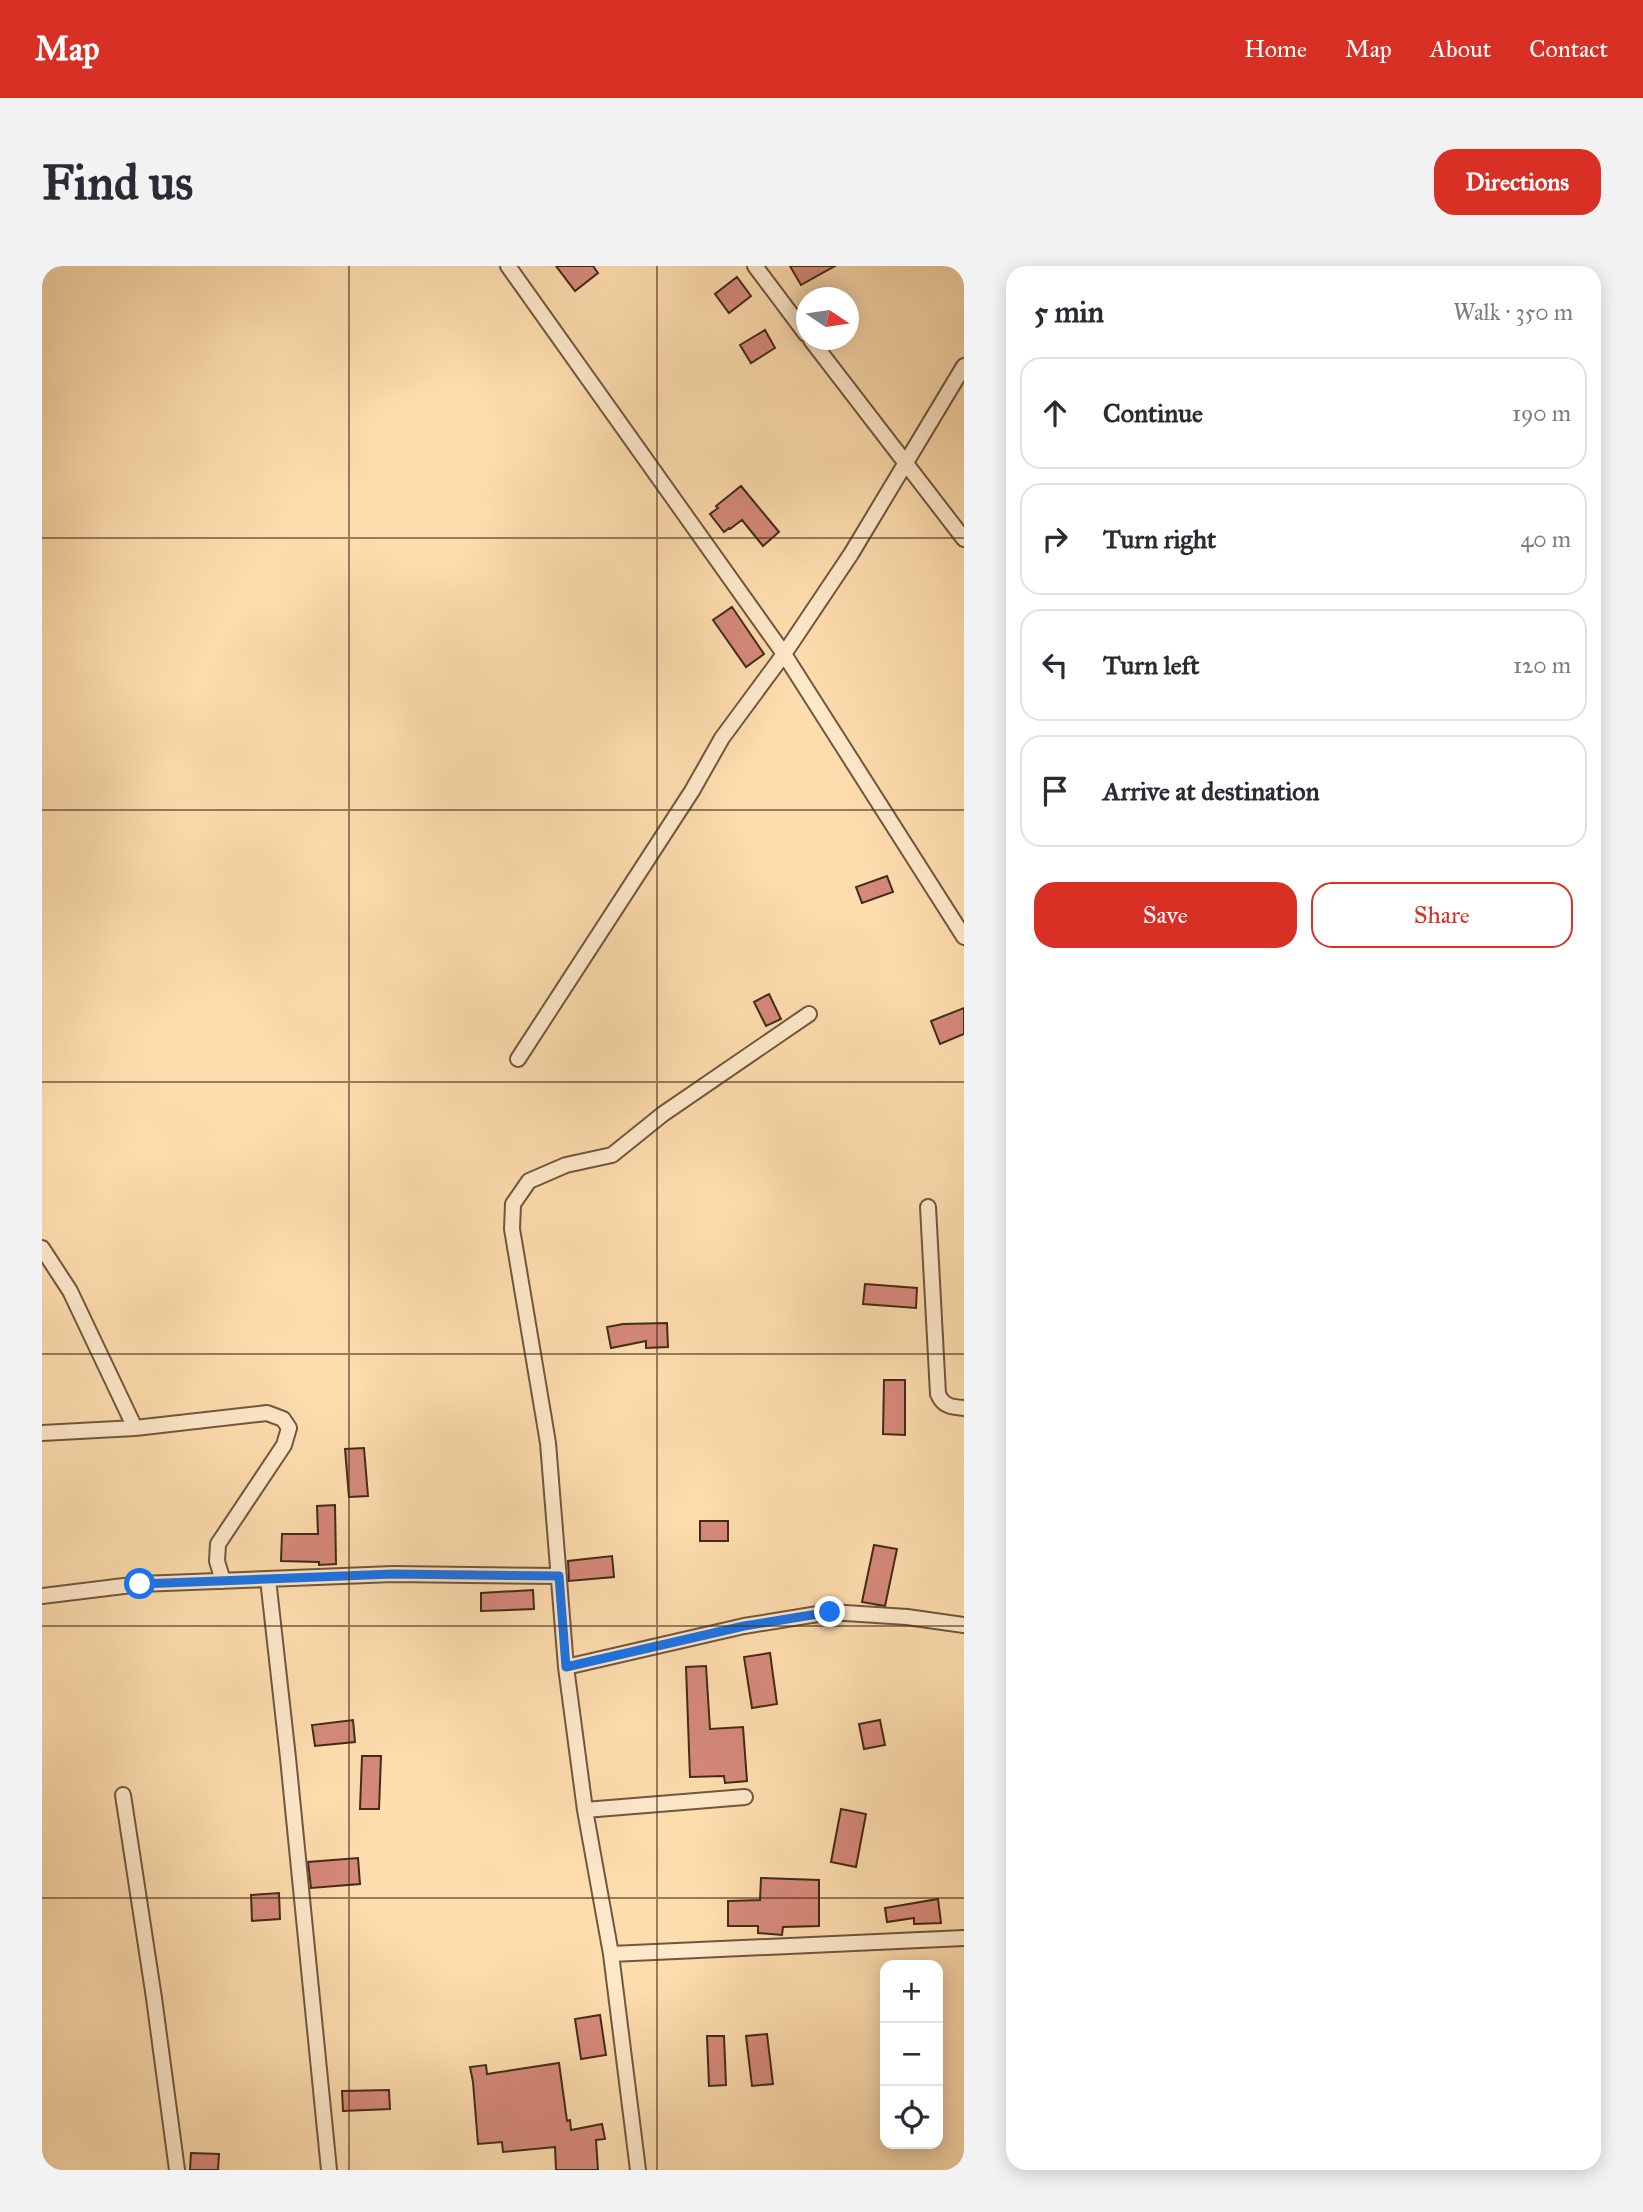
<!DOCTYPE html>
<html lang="en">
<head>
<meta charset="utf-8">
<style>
  body { margin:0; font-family:"IM FELL Great Primer",serif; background:#f2f2f3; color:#2b2b33 }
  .controls { position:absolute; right:21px; bottom:21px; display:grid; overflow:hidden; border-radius:14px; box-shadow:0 4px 18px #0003 }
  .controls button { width:63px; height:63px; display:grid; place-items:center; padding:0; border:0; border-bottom:2px solid #e1e1e2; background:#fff; color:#2b2b33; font:35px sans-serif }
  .compass { position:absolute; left:754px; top:21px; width:63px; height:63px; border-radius:50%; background:#fff; box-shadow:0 4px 18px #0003; rotate:103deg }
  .stop { position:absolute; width:21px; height:21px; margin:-16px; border:5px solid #1a73e8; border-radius:50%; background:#fff }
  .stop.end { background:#1a73e8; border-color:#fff; box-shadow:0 2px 7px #0008 }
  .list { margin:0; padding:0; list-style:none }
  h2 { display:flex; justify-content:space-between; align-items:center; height:91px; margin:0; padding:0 28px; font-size:30px }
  h2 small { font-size:23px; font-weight:400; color:#7c7c81 }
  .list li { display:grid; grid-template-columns:46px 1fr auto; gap:21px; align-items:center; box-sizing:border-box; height:112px; margin:0 14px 14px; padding:0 14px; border:2px solid #e1e1e2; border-radius:21px }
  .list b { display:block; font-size:26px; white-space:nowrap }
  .list em { font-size:23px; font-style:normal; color:#7c7c81 }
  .actions { display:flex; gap:14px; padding:21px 28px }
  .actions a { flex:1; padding:16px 0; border:2px solid #d93025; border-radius:21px; text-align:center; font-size:24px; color:#d93025 }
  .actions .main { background:#d93025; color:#fff }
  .icon { flex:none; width:38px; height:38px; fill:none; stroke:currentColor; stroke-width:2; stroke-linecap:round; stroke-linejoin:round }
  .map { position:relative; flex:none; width:922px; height:1904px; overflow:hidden; border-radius:21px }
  header { display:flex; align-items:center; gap:42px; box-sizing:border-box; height:98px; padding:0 35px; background:#d93025; color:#fff }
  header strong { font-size:33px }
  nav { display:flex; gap:38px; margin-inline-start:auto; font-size:24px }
  .intro { display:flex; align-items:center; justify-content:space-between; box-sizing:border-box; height:168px; padding:0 42px }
  h1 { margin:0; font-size:49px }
  .button { padding:18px 32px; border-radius:21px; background:#d93025; color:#fff; font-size:24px; font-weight:700 }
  main { display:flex; gap:42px; padding:0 42px }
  aside { flex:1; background:#fff; border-radius:21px; box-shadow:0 4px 18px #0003 }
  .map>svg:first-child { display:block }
  .building { fill:#d6897a; stroke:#422b17; stroke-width:2 }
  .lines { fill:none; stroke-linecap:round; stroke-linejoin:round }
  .street-casing { stroke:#71573d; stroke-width:18 }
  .street { stroke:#fee8ca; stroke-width:14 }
  .route { stroke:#1a73e8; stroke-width:9 }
  .grid { fill:none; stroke:#422b17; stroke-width:2; stroke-opacity:0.55 }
</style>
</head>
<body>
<header>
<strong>Map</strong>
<nav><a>Home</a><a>Map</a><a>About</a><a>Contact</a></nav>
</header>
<div class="intro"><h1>Find us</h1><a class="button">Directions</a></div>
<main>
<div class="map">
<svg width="922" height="1904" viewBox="0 0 922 1904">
  <rect width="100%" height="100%" fill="#fddcae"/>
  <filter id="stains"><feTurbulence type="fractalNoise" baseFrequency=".00286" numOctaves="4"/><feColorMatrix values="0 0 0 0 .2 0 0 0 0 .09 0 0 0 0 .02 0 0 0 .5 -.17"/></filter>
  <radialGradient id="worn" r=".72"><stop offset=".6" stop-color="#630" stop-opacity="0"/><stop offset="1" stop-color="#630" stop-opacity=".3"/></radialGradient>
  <path class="building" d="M 514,0 L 551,0 L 556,7 L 533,25 Z
    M 748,0 L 793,0 L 759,19 Z
    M 695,11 L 709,30 L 687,47 L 673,28 Z
    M 723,64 L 733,82 L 709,97 L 698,79 Z
    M 699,220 L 737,266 L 721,280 L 700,254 L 688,263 L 687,262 L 682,266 L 668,248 L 676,242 L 674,240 Z
    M 690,341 L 722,388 L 704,401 L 671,354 Z
    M 845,610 L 851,626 L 820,637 L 814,621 Z
    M 727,728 L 739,753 L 724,760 L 712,736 Z
    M 922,742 L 922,768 L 898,778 L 889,755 Z
    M 823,1018 L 875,1022 L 874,1042 L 821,1038 Z
    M 625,1057 L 626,1081 L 604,1082 L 604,1075 L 569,1082 L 565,1061 L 581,1058 Z
    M 842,1114 L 863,1114 L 863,1169 L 841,1168 Z
    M 322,1182 L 326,1230 L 307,1231 L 303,1183 Z
    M 293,1239 L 294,1298 L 277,1299 L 277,1296 L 239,1295 L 240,1268 L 276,1268 L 275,1240 Z
    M 658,1255 L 686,1255 L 686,1275 L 658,1275 Z
    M 832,1279 L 855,1283 L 843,1340 L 820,1336 Z
    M 570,1290 L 572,1311 L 527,1315 L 526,1295 Z
    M 491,1324 L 492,1343 L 439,1345 L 439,1327 Z
    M 728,1387 L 735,1438 L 710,1442 L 702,1391 Z
    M 664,1400 L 668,1463 L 701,1461 L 705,1515 L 683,1517 L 682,1510 L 648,1511 L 644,1401 Z
    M 311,1454 L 313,1476 L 273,1480 L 270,1459 Z
    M 838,1454 L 843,1479 L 822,1483 L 817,1458 Z
    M 320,1490 L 339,1490 L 337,1543 L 318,1543 Z
    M 799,1543 L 824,1548 L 814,1601 L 789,1596 Z
    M 316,1592 L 318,1618 L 269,1622 L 266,1596 Z
    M 719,1612 L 777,1614 L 777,1660 L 741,1661 L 740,1669 L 716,1667 L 716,1660 L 686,1660 L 686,1635 L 718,1634 Z
    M 237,1627 L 238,1653 L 210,1655 L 209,1629 Z
    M 896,1633 L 899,1657 L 872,1658 L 872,1652 L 845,1656 L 843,1642 Z
    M 558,1749 L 564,1789 L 539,1793 L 533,1753 Z
    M 725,1768 L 731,1818 L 710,1820 L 704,1770 Z
    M 665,1770 L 682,1770 L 684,1819 L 667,1820 Z
    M 517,1797 L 525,1855 L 528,1854 L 529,1864 L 560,1858 L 563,1873 L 554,1874 L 556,1904 L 514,1904 L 513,1881 L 461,1886 L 460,1876 L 436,1878 L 431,1816 L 428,1801 L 444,1799 L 445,1808 Z
    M 347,1824 L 348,1843 L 301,1845 L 300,1825 Z
    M 149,1887 L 177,1888 L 176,1904 L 148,1904 Z"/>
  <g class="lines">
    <g class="street-casing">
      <path id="street" d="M 466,0 L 742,388 L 922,671
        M 713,0 L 764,68
        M 769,74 L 922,273
        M 476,793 L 650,525 L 680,472 L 742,388 L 809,288 L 922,100
        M 886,941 L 896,1128 C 901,1140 909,1141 922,1142
        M 0,982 L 28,1025 L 93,1162 L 225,1147 L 241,1153 L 247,1162 L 242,1179 L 176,1278 L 175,1295 L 181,1315
        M 0,1167 L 93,1162
        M 226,1313 L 246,1492 L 287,1904
        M 0,1330 L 98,1318 L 351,1308 L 517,1310
        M 524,1401 L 702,1360 L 788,1346 L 865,1351 L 922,1359
        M 81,1529 L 112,1732 L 135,1904
        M 543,1544 L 703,1531
        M 569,1688 L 922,1672
        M 596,1904 L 569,1688 L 543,1544 L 524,1401 L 506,1177 L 470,963 L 471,938 L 487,915 L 524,899 L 570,889 L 621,848 L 767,748"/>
    </g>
    <use href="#street" class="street"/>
  </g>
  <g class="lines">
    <path class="route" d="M 98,1318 L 351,1308 L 517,1310 L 524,1401 L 702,1360 L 788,1346"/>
  </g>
  <path class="grid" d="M 307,0 L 307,1904M 615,0 L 615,1904M 0,272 L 922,272M 0,544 L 922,544M 0,816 L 922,816M 0,1088 L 922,1088M 0,1360 L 922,1360M 0,1632 L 922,1632"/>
  <rect width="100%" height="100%" filter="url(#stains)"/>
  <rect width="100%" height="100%" fill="url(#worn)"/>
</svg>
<div class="controls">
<button>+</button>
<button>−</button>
<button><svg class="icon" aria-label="locate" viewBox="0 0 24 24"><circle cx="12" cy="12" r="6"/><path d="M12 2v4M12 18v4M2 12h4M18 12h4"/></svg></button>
</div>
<svg class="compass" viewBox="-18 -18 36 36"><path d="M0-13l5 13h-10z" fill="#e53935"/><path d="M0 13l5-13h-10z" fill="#7c7c81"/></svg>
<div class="stop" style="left:98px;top:1318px"></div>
<div class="stop end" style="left:788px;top:1346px"></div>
</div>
<aside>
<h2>5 min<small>Walk · 350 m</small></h2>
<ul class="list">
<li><svg class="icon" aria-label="ahead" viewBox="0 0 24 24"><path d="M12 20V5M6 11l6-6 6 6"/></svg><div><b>Continue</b></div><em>190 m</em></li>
<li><svg class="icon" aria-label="right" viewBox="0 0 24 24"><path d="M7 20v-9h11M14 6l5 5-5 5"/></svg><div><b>Turn right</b></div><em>40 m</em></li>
<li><svg class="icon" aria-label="left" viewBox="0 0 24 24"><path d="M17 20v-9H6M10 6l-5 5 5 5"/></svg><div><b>Turn left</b></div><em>120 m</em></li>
<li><svg class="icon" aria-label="arrive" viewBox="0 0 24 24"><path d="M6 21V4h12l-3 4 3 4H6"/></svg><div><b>Arrive at destination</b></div></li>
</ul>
<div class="actions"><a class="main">Save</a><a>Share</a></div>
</aside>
</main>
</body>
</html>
